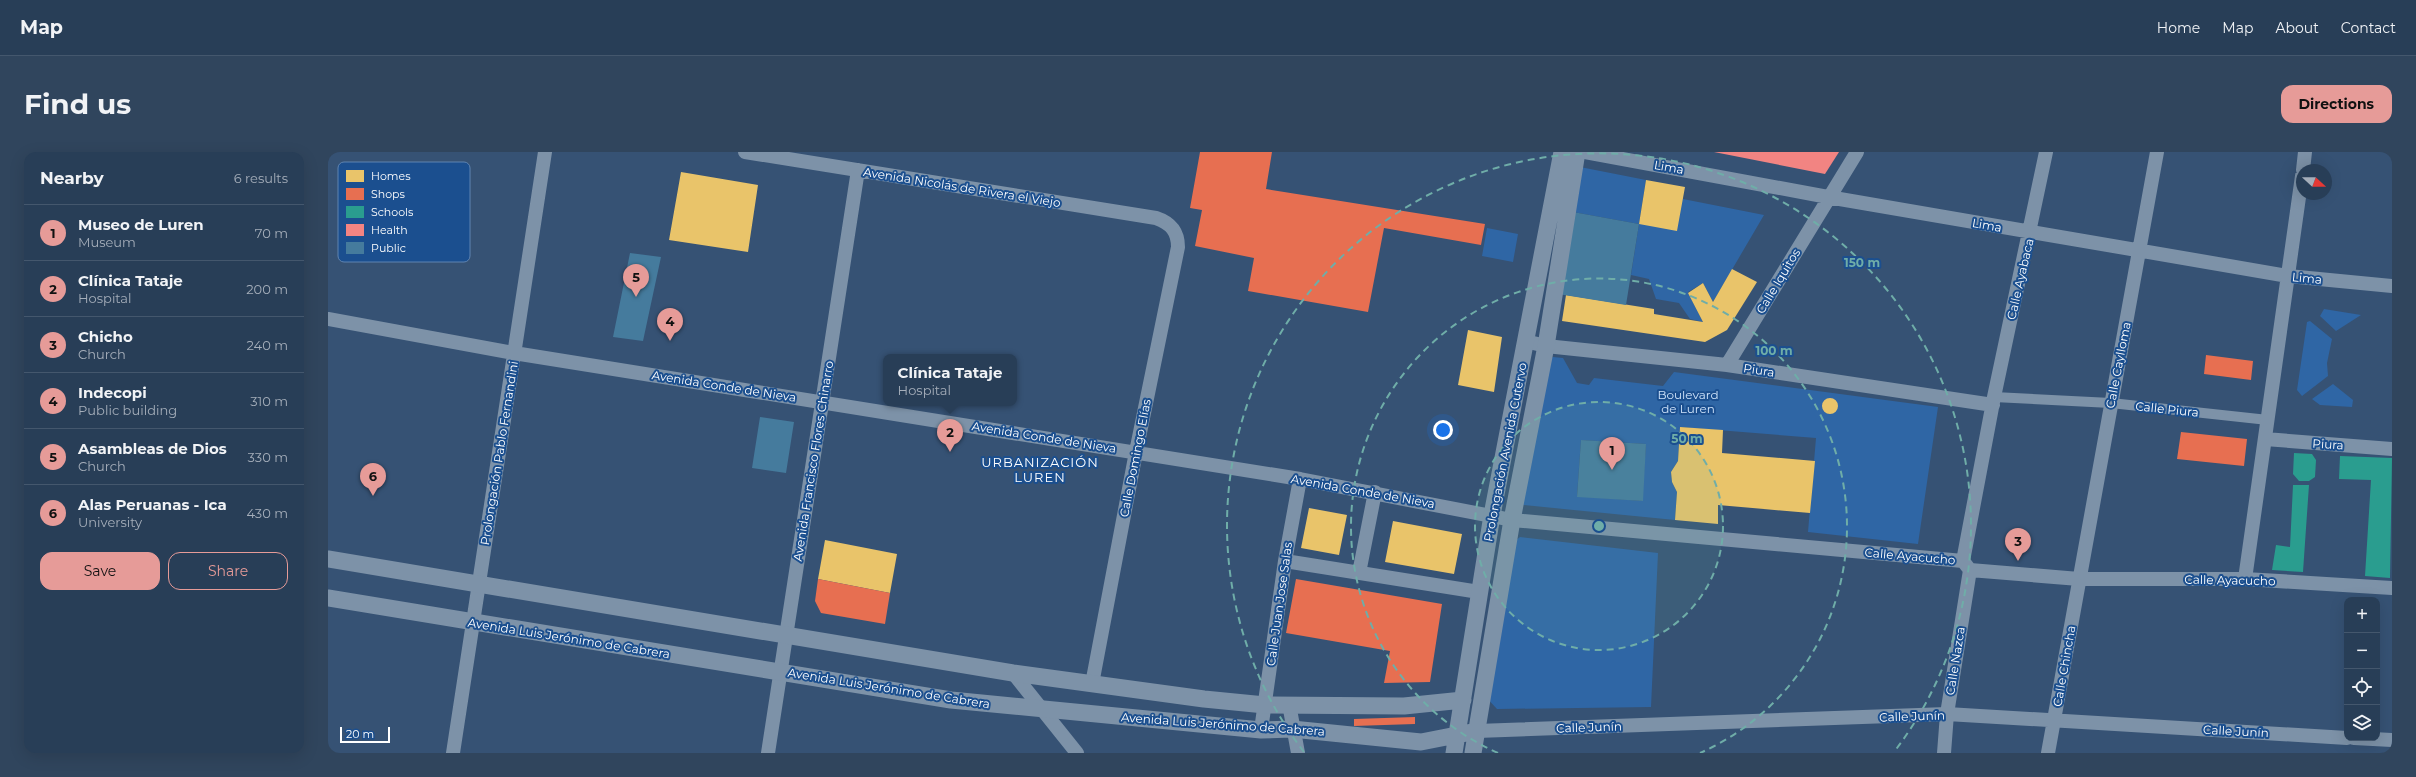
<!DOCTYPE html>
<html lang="en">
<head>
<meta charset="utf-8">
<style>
  body { margin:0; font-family:Montserrat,sans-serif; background:#30455d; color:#f1f3f6 }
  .controls { position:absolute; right:12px; bottom:12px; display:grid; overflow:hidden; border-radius:8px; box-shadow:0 4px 16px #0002 }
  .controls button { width:36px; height:36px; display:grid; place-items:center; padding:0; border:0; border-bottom:1px solid #44576d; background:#283e57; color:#f1f3f6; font:20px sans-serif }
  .compass { position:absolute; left:1968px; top:12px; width:36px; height:36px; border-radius:50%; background:#283e57; box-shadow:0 4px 16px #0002; rotate:111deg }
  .scale { position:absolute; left:12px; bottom:10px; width:50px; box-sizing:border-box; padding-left:4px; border:2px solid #fff; border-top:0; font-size:11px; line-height:14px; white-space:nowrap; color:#fff; -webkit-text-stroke:3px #1b4f8f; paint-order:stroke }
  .you { position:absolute; left:1115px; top:278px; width:14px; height:14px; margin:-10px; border:3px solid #fff; border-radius:50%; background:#1a73e8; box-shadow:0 0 0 6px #1a73e833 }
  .badge { display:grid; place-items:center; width:26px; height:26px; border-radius:50%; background:#e69b98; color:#111; font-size:13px; font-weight:700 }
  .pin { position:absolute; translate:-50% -33px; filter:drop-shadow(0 1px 2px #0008) }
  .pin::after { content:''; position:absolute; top:21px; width:14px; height:12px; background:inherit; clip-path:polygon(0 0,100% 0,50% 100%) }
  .popup { position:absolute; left:555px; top:202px; width:134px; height:52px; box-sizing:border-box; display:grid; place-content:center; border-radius:8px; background:#283e57; filter:drop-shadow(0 1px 3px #0005); font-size:13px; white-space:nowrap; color:#a5aeba }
  .popup b { font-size:15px; color:#f1f3f6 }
  .popup::after { content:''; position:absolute; left:50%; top:100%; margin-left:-8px; border:8px solid transparent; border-top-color:#283e57 }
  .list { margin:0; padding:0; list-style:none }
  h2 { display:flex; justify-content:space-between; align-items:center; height:52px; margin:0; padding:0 16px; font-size:17px }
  h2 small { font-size:13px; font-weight:400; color:#a5aeba }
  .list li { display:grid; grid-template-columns:26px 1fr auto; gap:12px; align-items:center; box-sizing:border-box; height:56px; padding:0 16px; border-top:1px solid #44576d }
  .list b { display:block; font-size:15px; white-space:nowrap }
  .list p { margin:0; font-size:13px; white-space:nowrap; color:#a5aeba }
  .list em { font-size:13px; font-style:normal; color:#a5aeba }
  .actions { display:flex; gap:8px; padding:12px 16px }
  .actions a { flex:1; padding:9px 0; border:1px solid #e69b98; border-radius:12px; text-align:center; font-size:14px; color:#e69b98 }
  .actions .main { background:#e69b98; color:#111 }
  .icon { flex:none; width:22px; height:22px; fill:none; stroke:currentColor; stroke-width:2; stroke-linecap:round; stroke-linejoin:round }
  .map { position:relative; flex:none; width:2064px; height:601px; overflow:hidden; border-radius:12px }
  header { display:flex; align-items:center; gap:24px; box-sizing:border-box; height:56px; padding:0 20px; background:#283e57; border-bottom:1px solid #44576d }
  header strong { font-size:19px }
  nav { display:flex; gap:22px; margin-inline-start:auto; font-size:14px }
  .intro { display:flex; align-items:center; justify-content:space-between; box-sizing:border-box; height:96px; padding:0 24px }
  h1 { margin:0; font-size:28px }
  .button { padding:10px 18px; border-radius:12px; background:#e69b98; color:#111; font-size:14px; font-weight:700 }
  main { display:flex; gap:24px; padding:0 24px }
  aside { flex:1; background:#283e57; border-radius:12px; box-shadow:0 4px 16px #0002 }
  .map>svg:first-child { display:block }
  .green { fill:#2f66a5; fill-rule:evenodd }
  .homes { fill:#e9c46a }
  .shops { fill:#e76f51 }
  .schools { fill:#2a9d8f }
  .health { fill:#f28482 }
  .public { fill:#457b9d }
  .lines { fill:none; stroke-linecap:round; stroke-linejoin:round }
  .pedestrian { stroke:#7d92a8; stroke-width:10 }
  .minor { stroke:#7d92a8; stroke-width:14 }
  .tertiary { stroke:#7d92a8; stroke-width:17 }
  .ring { fill:none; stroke:#6fada8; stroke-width:2; stroke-dasharray:7 5 }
  .labels { text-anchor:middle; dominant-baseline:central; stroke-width:4; stroke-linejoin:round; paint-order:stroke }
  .street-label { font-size:12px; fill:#fff; stroke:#1b4f8f }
  .park-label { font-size:12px; fill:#cfe3fa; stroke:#1b4f8f }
  .neighbourhood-label { font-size:13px; letter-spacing:1px; fill:#fff; stroke:#1b4f8f }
  .key { fill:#1b4f8f; stroke:#5f84b1; stroke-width:1 }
  .key-label { font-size:11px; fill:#fff }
  .centre { fill:#6fada8; stroke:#1b4f8f; stroke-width:2 }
  .ring-label { font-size:12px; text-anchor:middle; font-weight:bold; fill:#6fada8; stroke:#1b4f8f; stroke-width:4; stroke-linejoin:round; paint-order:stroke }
</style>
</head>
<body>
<header>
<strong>Map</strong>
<nav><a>Home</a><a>Map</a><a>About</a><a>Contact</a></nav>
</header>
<div class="intro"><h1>Find us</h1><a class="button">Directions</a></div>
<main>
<aside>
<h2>Nearby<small>6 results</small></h2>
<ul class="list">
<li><span class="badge">1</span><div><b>Museo de Luren</b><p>Museum</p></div><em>70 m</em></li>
<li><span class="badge">2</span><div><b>Clínica Tataje</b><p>Hospital</p></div><em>200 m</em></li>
<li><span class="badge">3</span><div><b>Chicho</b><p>Church</p></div><em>240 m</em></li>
<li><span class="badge">4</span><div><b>Indecopi</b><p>Public building</p></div><em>310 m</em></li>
<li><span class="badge">5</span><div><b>Asambleas de Dios</b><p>Church</p></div><em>330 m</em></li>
<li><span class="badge">6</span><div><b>Alas Peruanas - Ica</b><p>University</p></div><em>430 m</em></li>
</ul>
<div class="actions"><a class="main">Save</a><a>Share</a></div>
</aside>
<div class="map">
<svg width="2064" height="601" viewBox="0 0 2064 601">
  <rect width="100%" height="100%" fill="#365274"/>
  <path class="green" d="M 1252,15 L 1318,28 L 1311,72 L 1355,47 L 1436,63 L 1385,150 L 1375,131 L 1360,140 L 1375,170 L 1362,167 L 1351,151 L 1328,147 L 1321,127 L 1303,123 L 1311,72 L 1245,60 Z
    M 1159,76 L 1190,82 L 1185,110 L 1154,104 Z
    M 1996,157 L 2033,163 L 2008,179 L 1992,164 Z
    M 1982,169 L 2004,187 L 1999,211 L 2000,224 L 1974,244 L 1969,238 L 1979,170 Z
    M 1225,205 L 1235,206 L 1249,231 L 1261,233 L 1266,226 L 1335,234 L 1346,220 L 1610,255 L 1590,392 L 1480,380 L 1488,286 L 1352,275 L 1350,309 L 1343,320 L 1344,330 L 1349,340 L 1347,368 L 1195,353 L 1221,207 ZM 1253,288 L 1318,292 L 1314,349 L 1249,344 Z
    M 2005,232 L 2025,248 L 2024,255 L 1992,253 L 1984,247 Z
    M 1192,385 L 1330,401 L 1323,555 L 1169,557 L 1156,543 L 1182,393 Z"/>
  <path class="homes" d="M 353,20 L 430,33 L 420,100 L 341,88 Z
    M 1318,28 L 1357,35 L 1349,79 L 1311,72 Z
    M 1404,117 L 1429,130 L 1399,178 L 1377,190 L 1234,169 L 1238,143 L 1326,157 L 1326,162 L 1375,170 L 1360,141 L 1375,131 L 1385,150 Z
    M 1140,178 L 1174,185 L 1166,240 L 1130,233 Z
    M1494 254a8 8 0 1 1 16 0a8 8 0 1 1-16 0Z
    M 1352,275 L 1395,278 L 1394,301 L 1487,309 L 1482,361 L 1390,353 L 1390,372 L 1347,368 L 1349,340 L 1344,330 L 1343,320 L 1350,309 Z
    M 981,356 L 1019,363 L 1011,403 L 973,396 Z
    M 1065,369 L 1134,382 L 1126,422 L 1057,410 Z
    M 497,388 L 569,402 L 562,441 L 490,427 Z"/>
  <path class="shops" d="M 872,0 L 944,0 L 938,37 L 1157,72 L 1153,93 L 1056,76 L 1040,160 L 920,139 L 926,106 L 867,94 L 874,58 L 862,56 Z
    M 1878,203 L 1925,209 L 1923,228 L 1876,222 Z
    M 1853,280 L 1919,287 L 1916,314 L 1849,307 Z
    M 490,427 L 562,441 L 557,472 L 493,461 L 487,449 Z
    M 968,427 L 1114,452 L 1102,530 L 1056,531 L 1062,499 L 958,481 Z
    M 1087,565 L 1087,572 L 1026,574 L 1026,567 Z"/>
  <path class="schools" d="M 1966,301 L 1984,302 L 1988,308 L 1987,325 L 1981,329 L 1971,329 L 1965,322 Z
    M 2012,304 L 2064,306 L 2062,426 L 2037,424 L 2043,328 L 2011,327 Z
    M 1965,333 L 1981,333 L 1975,420 L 1944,418 L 1948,393 L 1962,395 Z"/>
  <path class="health" d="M 1386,0 L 1511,0 L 1497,22 Z"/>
  <path class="public" d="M 1245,60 L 1311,72 L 1298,153 L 1230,142 Z
    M 302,101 L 333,105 L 315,189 L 285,185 Z
    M 432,265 L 466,270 L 458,321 L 424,316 Z
    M 1253,288 L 1318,292 L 1315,349 L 1249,345 Z"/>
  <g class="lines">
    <path class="pedestrian" d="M 1666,245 L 1783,251 L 1940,268"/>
    <path class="minor" d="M 417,0 L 828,66 C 843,71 850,80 850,95 L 808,300 L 764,532
      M 1257,0 L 1500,45 L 1960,124 L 2064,134
      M 1975,18 L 1977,0
      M 0,167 L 186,201 L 972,327 L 1184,368 L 1635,409 L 1642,418 L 1751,427 L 1917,427 L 2064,436
      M 1197,189 L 1218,194 L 1399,213 L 1665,253
      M 1399,213 L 1529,0
      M 1937,287 L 2064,297
      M 957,409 L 1151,440
      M 1635,409 L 1666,245 L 1718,0
      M 1031,421 L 1047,340
      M 1917,427 L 1974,24
      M 685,521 L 749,601
      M 961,552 L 970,601
      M 933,578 L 957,409 L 972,327
      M 1149,579 L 1619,562 L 2019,586
      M 2026,586 L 2064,588
      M 125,601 L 217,0
      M 440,601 L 530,18
      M 1616,601 L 1619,562 L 1642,418
      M 1720,601 L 1829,0"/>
    <path class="tertiary" d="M 0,407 L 685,521 L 876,547 L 937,553 L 1076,554 L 1135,548
      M 0,446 L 623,548 L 933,578 L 964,577 L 1093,590 L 1149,579
      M 1126,601 L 1164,363 L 1234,0
      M 1145,601 L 1184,368 L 1218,194 L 1249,0"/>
  </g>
  <circle cx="1271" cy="374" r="124" fill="#6fada8" fill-opacity=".12"/>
  <g class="ring">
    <circle cx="1271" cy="374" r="124"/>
    <path d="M1170 601A248 248 0 1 1 1372 601"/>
    <path d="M976 600A372 372 0 1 1 1566 600"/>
  </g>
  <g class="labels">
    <g class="street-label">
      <text transform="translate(1341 15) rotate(10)">Lima</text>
      <text transform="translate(634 35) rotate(9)">Avenida Nicolás de Rivera el Viejo</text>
      <text transform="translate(1659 73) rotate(10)">Lima</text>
      <text transform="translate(1979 126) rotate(6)">Lima</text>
      <text transform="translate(1692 127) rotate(-77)">Calle Ayabaca</text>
      <text transform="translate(1450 129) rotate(-59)">Calle Iquitos</text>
      <text transform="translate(1790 213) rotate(-79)">Calle Caylloma</text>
      <text transform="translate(1431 218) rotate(9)">Piura</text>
      <text transform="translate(396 234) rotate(9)">Avenida Conde de Nieva</text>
      <text transform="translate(1839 257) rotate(6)">Calle Piura</text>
      <text transform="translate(716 285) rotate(9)">Avenida Conde de Nieva</text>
      <text transform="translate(2000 292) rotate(4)">Piura</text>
      <text transform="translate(1177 300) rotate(-79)">Prolongación Avenida Cutervo</text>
      <text transform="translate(171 301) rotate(-81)">Prolongación Pablo Fernandini</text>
      <text transform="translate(807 306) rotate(-79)">Calle Domingo Elías</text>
      <text transform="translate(485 309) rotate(-81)">Avenida Francisco Flores Chinarro</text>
      <text transform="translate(1035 339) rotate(10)">Avenida Conde de Nieva</text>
      <text transform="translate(1582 404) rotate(5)">Calle Ayacucho</text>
      <text transform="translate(1902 428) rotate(1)">Calle Ayacucho</text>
      <text transform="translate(951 452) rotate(-82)">Calle Juan Jose Salas</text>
      <text transform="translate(241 486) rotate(9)">Avenida Luis Jerónimo de Cabrera</text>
      <text transform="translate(1627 509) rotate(-81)">Calle Nazca</text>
      <text transform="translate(1736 514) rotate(-80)">Calle Chincha</text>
      <text transform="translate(561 536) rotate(9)">Avenida Luis Jerónimo de Cabrera</text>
      <text transform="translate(1584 564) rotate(-2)">Calle Junín</text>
      <text transform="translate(895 572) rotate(4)">Avenida Luis Jerónimo de Cabrera</text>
      <text transform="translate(1261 575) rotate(-2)">Calle Junín</text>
      <text transform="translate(1908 579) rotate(3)">Calle Junín</text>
    </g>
    <g class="park-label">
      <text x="1360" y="242">Boulevard<tspan x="1360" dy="14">de Luren</tspan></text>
    </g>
    <g class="neighbourhood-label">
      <text x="712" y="310">URBANIZACIÓN<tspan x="712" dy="15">LUREN</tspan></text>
    </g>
  </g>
  <rect x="10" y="10" width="132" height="100" rx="6" class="key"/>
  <rect x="18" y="18" width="18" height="12" fill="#e9c46a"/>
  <rect x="18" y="36" width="18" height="12" fill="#e76f51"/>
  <rect x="18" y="54" width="18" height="12" fill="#2a9d8f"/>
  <rect x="18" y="72" width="18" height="12" fill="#f28482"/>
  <rect x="18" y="90" width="18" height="12" fill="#457b9d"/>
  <g class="key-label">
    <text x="43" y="28">Homes</text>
    <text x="43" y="46">Shops</text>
    <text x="43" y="64">Schools</text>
    <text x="43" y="82">Health</text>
    <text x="43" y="100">Public</text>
  </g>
  <circle cx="1271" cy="374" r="6" class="centre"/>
  <g class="ring-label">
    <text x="1534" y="115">150 m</text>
    <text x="1446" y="203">100 m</text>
    <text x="1359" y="291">50 m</text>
  </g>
</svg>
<div class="controls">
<button>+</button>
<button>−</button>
<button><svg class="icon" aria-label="locate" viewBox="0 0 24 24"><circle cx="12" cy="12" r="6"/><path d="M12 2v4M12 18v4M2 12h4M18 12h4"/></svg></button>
<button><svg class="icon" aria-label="layers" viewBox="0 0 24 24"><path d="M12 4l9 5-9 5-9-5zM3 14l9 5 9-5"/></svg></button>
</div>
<svg class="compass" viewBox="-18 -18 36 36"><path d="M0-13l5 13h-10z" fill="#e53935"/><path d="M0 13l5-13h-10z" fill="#a5aeba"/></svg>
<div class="scale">20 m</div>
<div class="you"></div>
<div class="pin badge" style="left:1284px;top:318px">1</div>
<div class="pin badge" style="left:622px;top:300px">2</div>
<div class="popup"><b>Clínica Tataje</b>Hospital</div>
<div class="pin badge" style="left:1690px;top:409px">3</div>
<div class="pin badge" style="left:342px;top:189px">4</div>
<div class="pin badge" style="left:308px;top:145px">5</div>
<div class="pin badge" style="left:45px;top:344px">6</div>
</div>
</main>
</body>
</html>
